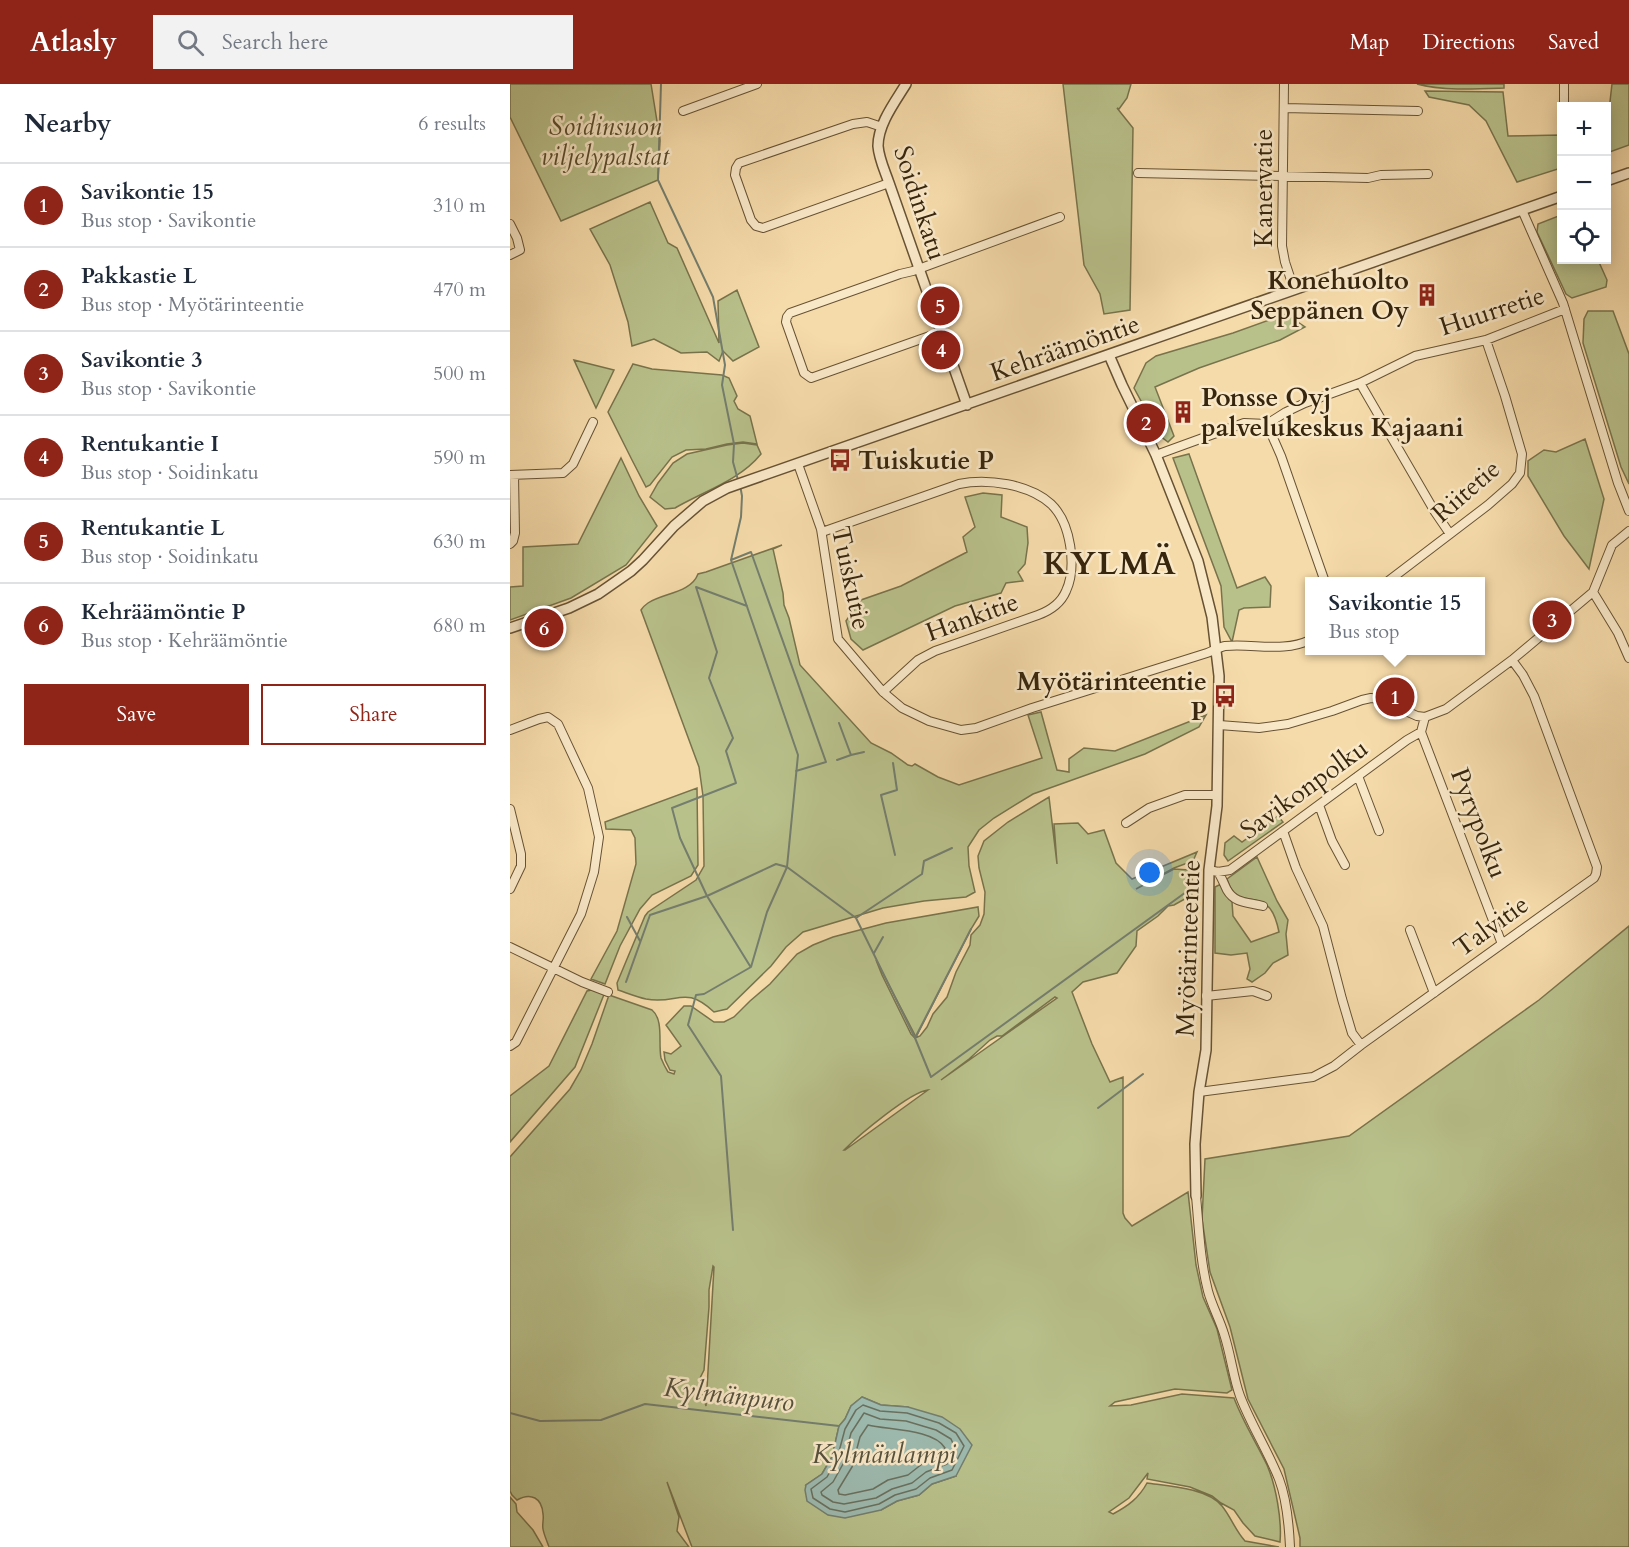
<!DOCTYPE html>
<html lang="en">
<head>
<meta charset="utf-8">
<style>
  body { margin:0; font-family:Cardo,serif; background:#f2f2f3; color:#1f2937 }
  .controls { position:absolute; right:18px; top:18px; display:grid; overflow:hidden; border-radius:0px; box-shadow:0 3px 15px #0003 }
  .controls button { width:54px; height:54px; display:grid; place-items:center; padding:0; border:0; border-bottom:2px solid #e0e1e3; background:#fff; color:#1f2937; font:30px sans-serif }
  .you { position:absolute; left:640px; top:789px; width:21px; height:21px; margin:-15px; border:4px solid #fff; border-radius:50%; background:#1a73e8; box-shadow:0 0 0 9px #1a73e833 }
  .badge { display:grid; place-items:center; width:39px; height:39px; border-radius:50%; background:#8f2418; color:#fff; font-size:20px; font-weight:700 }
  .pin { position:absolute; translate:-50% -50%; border:3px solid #fff; box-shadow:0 2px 6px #0006 }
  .popup { position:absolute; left:795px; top:493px; width:180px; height:78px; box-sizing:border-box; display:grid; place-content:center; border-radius:0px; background:#fff; filter:drop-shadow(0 2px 4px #0005); font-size:20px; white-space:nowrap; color:#747a83 }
  .popup b { font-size:22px; color:#1f2937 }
  .popup::after { content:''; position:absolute; left:50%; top:100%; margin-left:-12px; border:12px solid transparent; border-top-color:#fff }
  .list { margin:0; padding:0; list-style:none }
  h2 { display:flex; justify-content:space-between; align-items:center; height:78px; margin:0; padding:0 24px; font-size:26px }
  h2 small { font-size:20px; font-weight:400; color:#747a83 }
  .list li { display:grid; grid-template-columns:39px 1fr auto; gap:18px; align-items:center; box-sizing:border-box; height:84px; padding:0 24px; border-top:2px solid #e0e1e3 }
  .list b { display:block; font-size:22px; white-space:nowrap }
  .list p { margin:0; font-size:20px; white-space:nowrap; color:#747a83 }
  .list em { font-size:20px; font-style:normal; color:#747a83 }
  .actions { display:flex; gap:12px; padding:18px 24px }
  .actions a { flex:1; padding:14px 0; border:2px solid #8f2418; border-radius:0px; text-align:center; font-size:21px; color:#8f2418 }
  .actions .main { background:#8f2418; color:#fff }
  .icon { flex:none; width:33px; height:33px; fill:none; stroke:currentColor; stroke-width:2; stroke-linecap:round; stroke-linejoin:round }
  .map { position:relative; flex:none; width:1119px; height:1463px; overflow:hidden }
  header { display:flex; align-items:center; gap:36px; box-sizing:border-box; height:84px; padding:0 30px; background:#8f2418; color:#fff }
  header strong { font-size:28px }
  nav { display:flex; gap:33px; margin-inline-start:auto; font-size:21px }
  .search { width:420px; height:54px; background:#f2f2f3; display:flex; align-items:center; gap:15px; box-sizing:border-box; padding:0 21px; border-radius:0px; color:#747a83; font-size:22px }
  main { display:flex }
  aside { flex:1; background:#fff }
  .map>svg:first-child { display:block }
  .green { fill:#b9c18b; stroke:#78734c; stroke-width:1.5; fill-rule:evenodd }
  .water { fill:#9dbaaf; stroke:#747e6e; stroke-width:1.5 }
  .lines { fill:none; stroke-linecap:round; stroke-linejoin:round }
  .shore { stroke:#6a705e; stroke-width:1.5 }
  .stream { stroke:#747e6e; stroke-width:2 }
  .minor-casing { stroke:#675234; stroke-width:10 }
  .tertiary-casing { stroke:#675234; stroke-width:12 }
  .minor { stroke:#f9e8c8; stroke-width:8 }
  .tertiary { stroke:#f9e8c8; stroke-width:9 }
  .labels { text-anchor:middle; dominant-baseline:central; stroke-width:5; stroke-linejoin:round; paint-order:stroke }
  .park-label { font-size:26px; font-style:italic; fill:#584c2c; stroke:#f9e8c8 }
  .street-label { font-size:26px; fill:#37250d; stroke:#f9e8c8 }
  .poi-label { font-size:26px; font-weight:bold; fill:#37250d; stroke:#f9e8c8; text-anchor:end }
  .water-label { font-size:27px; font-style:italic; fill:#56523e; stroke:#f9e8c8 }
  .district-label { font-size:32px; font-weight:bold; letter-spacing:1.5px; fill:#37250d; stroke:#f9e8c8 }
</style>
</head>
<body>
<header>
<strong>Atlasly</strong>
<div class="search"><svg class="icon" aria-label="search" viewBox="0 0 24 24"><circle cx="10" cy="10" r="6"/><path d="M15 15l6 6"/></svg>Search here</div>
<nav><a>Map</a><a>Directions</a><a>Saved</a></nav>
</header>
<main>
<aside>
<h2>Nearby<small>6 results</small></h2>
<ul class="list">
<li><span class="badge">1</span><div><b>Savikontie 15</b><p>Bus stop · Savikontie</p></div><em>310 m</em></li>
<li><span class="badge">2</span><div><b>Pakkastie L</b><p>Bus stop · Myötärinteentie</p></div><em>470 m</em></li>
<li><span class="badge">3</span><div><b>Savikontie 3</b><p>Bus stop · Savikontie</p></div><em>500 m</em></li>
<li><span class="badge">4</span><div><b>Rentukantie I</b><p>Bus stop · Soidinkatu</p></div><em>590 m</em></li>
<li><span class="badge">5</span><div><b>Rentukantie L</b><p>Bus stop · Soidinkatu</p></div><em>630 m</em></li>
<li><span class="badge">6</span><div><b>Kehräämöntie P</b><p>Bus stop · Kehräämöntie</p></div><em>680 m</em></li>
</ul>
<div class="actions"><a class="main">Save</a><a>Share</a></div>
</aside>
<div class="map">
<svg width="1119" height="1463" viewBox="0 0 1119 1463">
  <rect width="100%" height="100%" fill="#f6dbaa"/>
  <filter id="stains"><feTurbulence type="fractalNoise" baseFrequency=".00333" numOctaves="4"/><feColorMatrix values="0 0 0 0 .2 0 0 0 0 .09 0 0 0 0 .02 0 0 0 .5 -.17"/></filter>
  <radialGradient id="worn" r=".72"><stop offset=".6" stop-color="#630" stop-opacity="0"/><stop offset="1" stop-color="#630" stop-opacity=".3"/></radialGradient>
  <path class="green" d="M 0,0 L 141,0 L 150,56 L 148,96 L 51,137 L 0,33 Z
    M 553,0 L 621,0 L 617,14 L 609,25 L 607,24 L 623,44 L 620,226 L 594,230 L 590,210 L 574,181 Z
    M 907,0 L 994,0 L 994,4 C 968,5 932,7 907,0 Z
    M 1102,0 L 1119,0 L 1119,61 L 1097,69 L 1097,44 Z
    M 915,7 L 993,8 L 998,52 L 1051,51 L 1051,84 L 1007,98 L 976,37 L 959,21 L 919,13 Z
    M 140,118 L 158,159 L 167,164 L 209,259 L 208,217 L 227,206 L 249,263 L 223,277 L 213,267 L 209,277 L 197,268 L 171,269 L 144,255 L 122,262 L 118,238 L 100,181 L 80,145 Z
    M 1051,131 L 1052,176 L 1088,176 L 1097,196 L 1096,203 L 1062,214 L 1056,210 L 1027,148 L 1028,140 Z
    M 1078,227 L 1103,227 L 1119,270 L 1119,400 L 1111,383 L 1073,259 L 1074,235 Z
    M 776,230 L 795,243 L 770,256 L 689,284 L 645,303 L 664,352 L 658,358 L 650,352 L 624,304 L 636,279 L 646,272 L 723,249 Z
    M 64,276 L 104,286 L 86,324 Z
    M 123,280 L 142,285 L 212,291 L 219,294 L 227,312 L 224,317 L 228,325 L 240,332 L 247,360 L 233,358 L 217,360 L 196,365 L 176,366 L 162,373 L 140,401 L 136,403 L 122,376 L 98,328 Z
    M 1075,355 L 1094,415 L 1079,485 L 1054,452 L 1018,392 L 1018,377 L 1034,366 L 1046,368 Z
    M 233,359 L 247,361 L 251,370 C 229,397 194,407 165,424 L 155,425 L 140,413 L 148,399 L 163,379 L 177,370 L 217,361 Z
    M 679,370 L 727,504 L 755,493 L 761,502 L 760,523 L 734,524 L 729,526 L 722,558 L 714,543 L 711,502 L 663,374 Z
    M 111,374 L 129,412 L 147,442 L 116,481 L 61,514 L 0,536 L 0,503 L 13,502 L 13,463 L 68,460 Z
    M 473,409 L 492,411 L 491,433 L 517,443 L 518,459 L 515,480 L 508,488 L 513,497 L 496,499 L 491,509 L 445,522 L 353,566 L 341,555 L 336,537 L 351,516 L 391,502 L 457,468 L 453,453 L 465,443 L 455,413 Z
    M 272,461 L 263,465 L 273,509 L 274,521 L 279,534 L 290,581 L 361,659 L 381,669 L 398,681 L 402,682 L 405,680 L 428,693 L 449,701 L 532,674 L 518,631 L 531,628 L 547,686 L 559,688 L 559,675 L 574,664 L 605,667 L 696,631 L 689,643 L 635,670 L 523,710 L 484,734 L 469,746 L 458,763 L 459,782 L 465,808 L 456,813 L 414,817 L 373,824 L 293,848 L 276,863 L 261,882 L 217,925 L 204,928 C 174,900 168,921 136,915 C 127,913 117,909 108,906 L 107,899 L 135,832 L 138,828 L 186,796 L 194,782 L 193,712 L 189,683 L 131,526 C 133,523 135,521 138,519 C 153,509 181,509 188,490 L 196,488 Z
    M 187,704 L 188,781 L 181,792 L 142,811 L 130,825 L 110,862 L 95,900 L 81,895 L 107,847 L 126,780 L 125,754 L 121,746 L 96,745 L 95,738 Z
    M 539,713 L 547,780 L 544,740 L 568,739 L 578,750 L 594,746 L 606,779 L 622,795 L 687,768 L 683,777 L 664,784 L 626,805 L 664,785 L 679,786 L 682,791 L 682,811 L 664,821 L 658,822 L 648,832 L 627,847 L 626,862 L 607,889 L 573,898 L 562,908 L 582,960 L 600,998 L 613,993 L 613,1129 L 615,1134 L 622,1142 L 678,1108 L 686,1181 L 693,1213 L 707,1245 L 722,1306 L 717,1309 L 665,1305 L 605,1318 L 600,1322 L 621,1321 L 672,1310 L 724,1314 C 733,1338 746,1358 757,1381 C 766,1402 772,1436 770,1458 L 745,1452 L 733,1439 L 724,1426 L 711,1419 L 702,1412 L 680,1403 L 637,1395 L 638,1389 L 619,1414 L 599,1428 L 603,1430 C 618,1422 629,1414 637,1399 C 658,1402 697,1404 712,1422 C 721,1433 725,1446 735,1457 L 769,1463 L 182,1463 L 157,1398 L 169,1433 L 167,1447 L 179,1463 L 39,1463 C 37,1457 34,1451 33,1445 C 32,1440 34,1435 33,1430 C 32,1414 21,1408 7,1416 L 2,1411 L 0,1407 L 0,1073 L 60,1005 L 71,986 L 82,960 L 99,911 L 142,926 C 154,936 148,959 151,974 C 153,979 155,983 158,988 L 164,990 L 165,987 L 160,986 L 155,976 L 154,968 L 161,970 L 171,962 L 156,941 L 174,922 L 181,922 L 204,938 L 214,938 L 224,933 L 240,917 L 260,900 L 287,870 L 303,861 L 323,853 L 376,839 L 468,823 L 469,832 L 461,845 L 406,953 L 366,876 L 372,891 L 401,950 L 405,954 L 410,952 L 417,943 L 423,930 L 437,913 L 446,888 L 460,861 L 461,851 L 470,841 L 474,830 L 475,808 L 469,784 L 468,772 L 474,757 L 498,738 ZM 545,913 L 547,914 L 431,996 L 459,975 L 480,956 L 487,952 L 492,952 ZM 418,1006 L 335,1066 L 334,1066 C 349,1051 400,1008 418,1006 ZM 203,1182 L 204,1183 L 196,1322 L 189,1296 L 194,1286 L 199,1223 L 199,1206 ZM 352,1313 L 371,1321 L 398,1323 L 446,1392 L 422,1400 L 409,1411 L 387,1417 L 371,1426 L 296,1401 L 312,1390 L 322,1373 L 329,1342 L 335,1335 L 341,1322 Z
    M 768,732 L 773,738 L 718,777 L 714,771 L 715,759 L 724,752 L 732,758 Z
    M 747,773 L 767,817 L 778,836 L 776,850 L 778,871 L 763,879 L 755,889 L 742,898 L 737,895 L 740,885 L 737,869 L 721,871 L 705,869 L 705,803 L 711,800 L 722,818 L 723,832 L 741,858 L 769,848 C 763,819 756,817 727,813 L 720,803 L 717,795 Z
    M 1119,842 L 1119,1463 L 790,1463 L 790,1454 L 774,1385 L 738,1315 L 720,1243 L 700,1188 L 692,1135 L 695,1075 L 839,1052 L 1029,916 Z
    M 86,905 L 95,908 L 65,983 L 0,1058 L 0,1012 L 39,982 L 77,907 Z
    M 0,1413 L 6,1420 L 7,1428 L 23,1446 L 33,1463 L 0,1463 Z"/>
  <path class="water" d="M 352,1313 L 371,1321 L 398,1323 L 432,1333 L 450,1345 L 462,1361 L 446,1392 L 422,1400 L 409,1411 L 387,1417 L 371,1426 L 335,1434 L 318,1431 L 297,1417 L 295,1406 L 296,1401 L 312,1390 L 322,1373 L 329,1342 L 335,1335 L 341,1322 Z"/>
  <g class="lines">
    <path class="shore" d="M 353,1321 L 370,1327 L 397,1329 L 429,1339 L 446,1349 L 454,1362 L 442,1386 L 420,1394 L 406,1405 L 385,1411 L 369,1420 L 335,1428 L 320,1425 L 303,1414 L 301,1405 L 317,1393 L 327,1375 L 335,1345 L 346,1326 Z
      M 354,1329 L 370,1335 L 396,1337 L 426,1346 L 441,1355 L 445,1364 L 437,1380 L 416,1388 L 402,1399 L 382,1405 L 366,1414 L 334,1420 L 323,1418 L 312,1411 L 311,1408 L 323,1398 L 333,1380 L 341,1349 Z
      M 358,1341 C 378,1346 424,1345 435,1364 L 430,1373 L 412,1380 L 398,1391 L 378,1396 L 363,1405 L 335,1411 L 329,1410 L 328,1406 L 342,1383 L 350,1353 Z"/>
    <path class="stream" d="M 151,0 L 148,96 L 203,213 L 215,281 L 212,301 L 224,360 L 223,378 L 228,396
      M 221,476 L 241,468 L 316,678 L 286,687
      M 237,522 L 186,503 L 207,568 L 199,594 L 223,654 L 216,667 L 226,699 L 162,724 L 170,754 L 197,812 L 240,882
      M 329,639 L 341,671 L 354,668
      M 327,676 L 341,671
      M 383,679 L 387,706 L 371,711 L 385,771
      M 117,833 L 130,857
      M 346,834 L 405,954 L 461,845
      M 364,869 L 373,853
      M 116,898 L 140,831 L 197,812 L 266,780 L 277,783 L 346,834 L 412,790 L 414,777 L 442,764
      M 405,954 L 421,993 L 683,803
      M 588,1024 L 633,990
      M 223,1146 L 211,992 L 178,941 L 186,911 L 194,910 L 241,883 L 257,828 L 277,783 L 288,671 L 221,476 L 231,433 L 232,412 L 230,401
      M 0,1329 L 30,1337 L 91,1336 L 135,1320 L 329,1342"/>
    <g class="minor-casing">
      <path id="minor" d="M 774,0 L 772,162 L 775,178 L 784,205
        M 1054,22 L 1054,0
        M 774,24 L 908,27
        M 173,27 L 247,0
        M 372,43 L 357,38 L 343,40 L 229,79 L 226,84 L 225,91 L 241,136 L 246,142 L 253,144 L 379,99
        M 628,89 L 858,94 L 871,91 L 918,90
        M 1012,126 L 1053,219 L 1108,399 L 1119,427
        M 0,140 L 7,154 L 10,166 L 0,171
        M 431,248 L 301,294 L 294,289 L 276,238 L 277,233 L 280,229 L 390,190 L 403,187 L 550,133
        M 850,299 L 925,428 L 940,450
        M 757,340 L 776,328 L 795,319 L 850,299 L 905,272 L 976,256 L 1055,225
        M 646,371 L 734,339 L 757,340 L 771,372 L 815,498
        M 288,380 L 311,445 L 328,555 L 373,608 L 392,624 L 419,637 L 451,646 L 466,644 L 522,624 L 697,569 C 703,567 709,563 715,562 C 743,559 773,569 800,556
        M 0,391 L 53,389 L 63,380 L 83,338
        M 311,445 L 315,447 L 449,400 C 477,394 519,400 541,420 C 561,439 567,483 556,507 C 551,519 539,527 528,531 L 425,567 L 408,576 L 373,608
        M 0,460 L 3,457 L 5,449 L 4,391
        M 877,498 L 978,421 L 1002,400 L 1010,389 L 1012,370 L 995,312 L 976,256
        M 1083,508 L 1108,549 L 1119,574
        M 915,633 L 911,648 L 992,860
        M 709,641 L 749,644 L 778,640 L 822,627 L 852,616 L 861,614 L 869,615 L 907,632 L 915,633 L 936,625 L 1002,576 L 1083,508 L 1102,461 L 1119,447
        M 0,646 L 29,635 L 38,633 L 48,640 L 78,704 L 89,753 L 84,788 L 71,830 L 6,958 L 0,962
        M 848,692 L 869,747
        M 809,721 L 822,757 L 835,781
        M 0,725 L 11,770 L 11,782 L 0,805
        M 616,739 L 639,724 L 675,711 L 707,711
        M 773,747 L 786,784 L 813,842 L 832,915 L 842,949 L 851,961
        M 699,786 L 708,788 L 720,786 L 897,656 L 911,648
        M 708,788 C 712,794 714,800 717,806 C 725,820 739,818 753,822
        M 900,846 L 924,909
        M 0,863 L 72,898 L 98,908
        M 696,912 L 743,907 L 757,912
        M 689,1008 L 803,993 L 824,982 L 851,961 L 1084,794 L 1086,790 L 1087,783 L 1024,612 L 1013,591 L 1002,576
        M 686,1112 C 689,1144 690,1176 698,1207 C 702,1222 710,1236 714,1250 C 721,1271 723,1293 730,1312 C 741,1341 758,1367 769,1395 C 777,1416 779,1441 780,1463"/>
    </g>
    <g class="tertiary-casing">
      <path id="tertiary" d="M 396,0 C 385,18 368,40 368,62 C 369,75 375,87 379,99 L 457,321
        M 1096,97 L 1119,89
        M 599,271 L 612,301 L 646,371 L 688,477 L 702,533 L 709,592 L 707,722 L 699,786 L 696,966 L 689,1008 L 685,1060 L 686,1112
        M 0,544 L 59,524 L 88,510 L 121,487 L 133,476 L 164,442 L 193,417 L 217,404 L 1052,112"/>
    </g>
    <use href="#minor" class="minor"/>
    <use href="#tertiary" class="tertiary"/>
  </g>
  <defs>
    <g id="building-bare" transform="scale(1.8)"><path d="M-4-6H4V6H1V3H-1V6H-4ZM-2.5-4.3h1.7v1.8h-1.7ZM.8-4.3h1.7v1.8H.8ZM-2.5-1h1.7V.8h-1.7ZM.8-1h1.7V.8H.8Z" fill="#8f2418" stroke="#f9e8c8" stroke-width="2.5" paint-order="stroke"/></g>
    <g id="bus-bare" transform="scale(1.8)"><path d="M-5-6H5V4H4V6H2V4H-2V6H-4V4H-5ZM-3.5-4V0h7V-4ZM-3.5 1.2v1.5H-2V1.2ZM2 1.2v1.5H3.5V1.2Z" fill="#8f2418" stroke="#f9e8c8" stroke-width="2.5" paint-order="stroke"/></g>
  </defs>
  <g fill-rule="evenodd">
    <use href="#building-bare" x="917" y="211"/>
    <use href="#building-bare" x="673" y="328"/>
    <use href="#bus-bare" x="330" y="376"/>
    <use href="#bus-bare" x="715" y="612"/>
  </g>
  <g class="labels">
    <g class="park-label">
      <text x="95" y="42">Soidinsuon<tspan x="95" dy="30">viljelypalstat</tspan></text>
    </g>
    <g class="street-label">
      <text transform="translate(753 104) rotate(-90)">Kanervatie</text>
      <text transform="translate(410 119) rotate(72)">Soidinkatu</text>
      <text transform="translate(982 227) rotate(-18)">Huurretie</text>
      <text transform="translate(555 264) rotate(-19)">Kehräämöntie</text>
      <text transform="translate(956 407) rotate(-41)">Riitetie</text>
      <text transform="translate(341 494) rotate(78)">Tuiskutie</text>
      <text transform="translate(462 533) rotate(-20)">Hankitie</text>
      <text transform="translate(794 705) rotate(-36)">Savikonpolku</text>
      <text transform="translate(969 739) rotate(69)">Pyrypolku</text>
      <text transform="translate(981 842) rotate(-36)">Talvitie</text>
      <text transform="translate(678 864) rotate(-88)">Myötärinteentie</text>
    </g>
    <g class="poi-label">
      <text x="899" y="196">Konehuolto<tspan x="899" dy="30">Seppänen Oy</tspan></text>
      <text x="691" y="313" text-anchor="start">Ponsse Oyj<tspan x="691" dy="30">palvelukeskus Kajaani</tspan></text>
      <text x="348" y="376" text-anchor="start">Tuiskutie P</text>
      <text x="697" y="597">Myötärinteentie<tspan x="697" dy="30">P</tspan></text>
    </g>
    <g class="water-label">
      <text transform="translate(219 1311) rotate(7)">Kylmänpuro</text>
      <text x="374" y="1370">Kylmänlampi</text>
    </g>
    <g class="district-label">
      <text x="600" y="480">KYLMÄ</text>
    </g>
  </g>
  <rect width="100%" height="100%" filter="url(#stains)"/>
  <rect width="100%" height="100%" fill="url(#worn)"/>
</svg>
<div class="controls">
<button>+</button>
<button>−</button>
<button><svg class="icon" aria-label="locate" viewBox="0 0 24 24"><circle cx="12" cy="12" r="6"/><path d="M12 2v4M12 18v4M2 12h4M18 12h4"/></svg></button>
</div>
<div class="you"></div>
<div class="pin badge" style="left:885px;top:613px">1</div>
<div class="popup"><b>Savikontie 15</b>Bus stop</div>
<div class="pin badge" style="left:636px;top:339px">2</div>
<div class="pin badge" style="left:1042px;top:536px">3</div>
<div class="pin badge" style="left:431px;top:266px">4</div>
<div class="pin badge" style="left:430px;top:222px">5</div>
<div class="pin badge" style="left:34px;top:544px">6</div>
</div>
</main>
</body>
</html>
